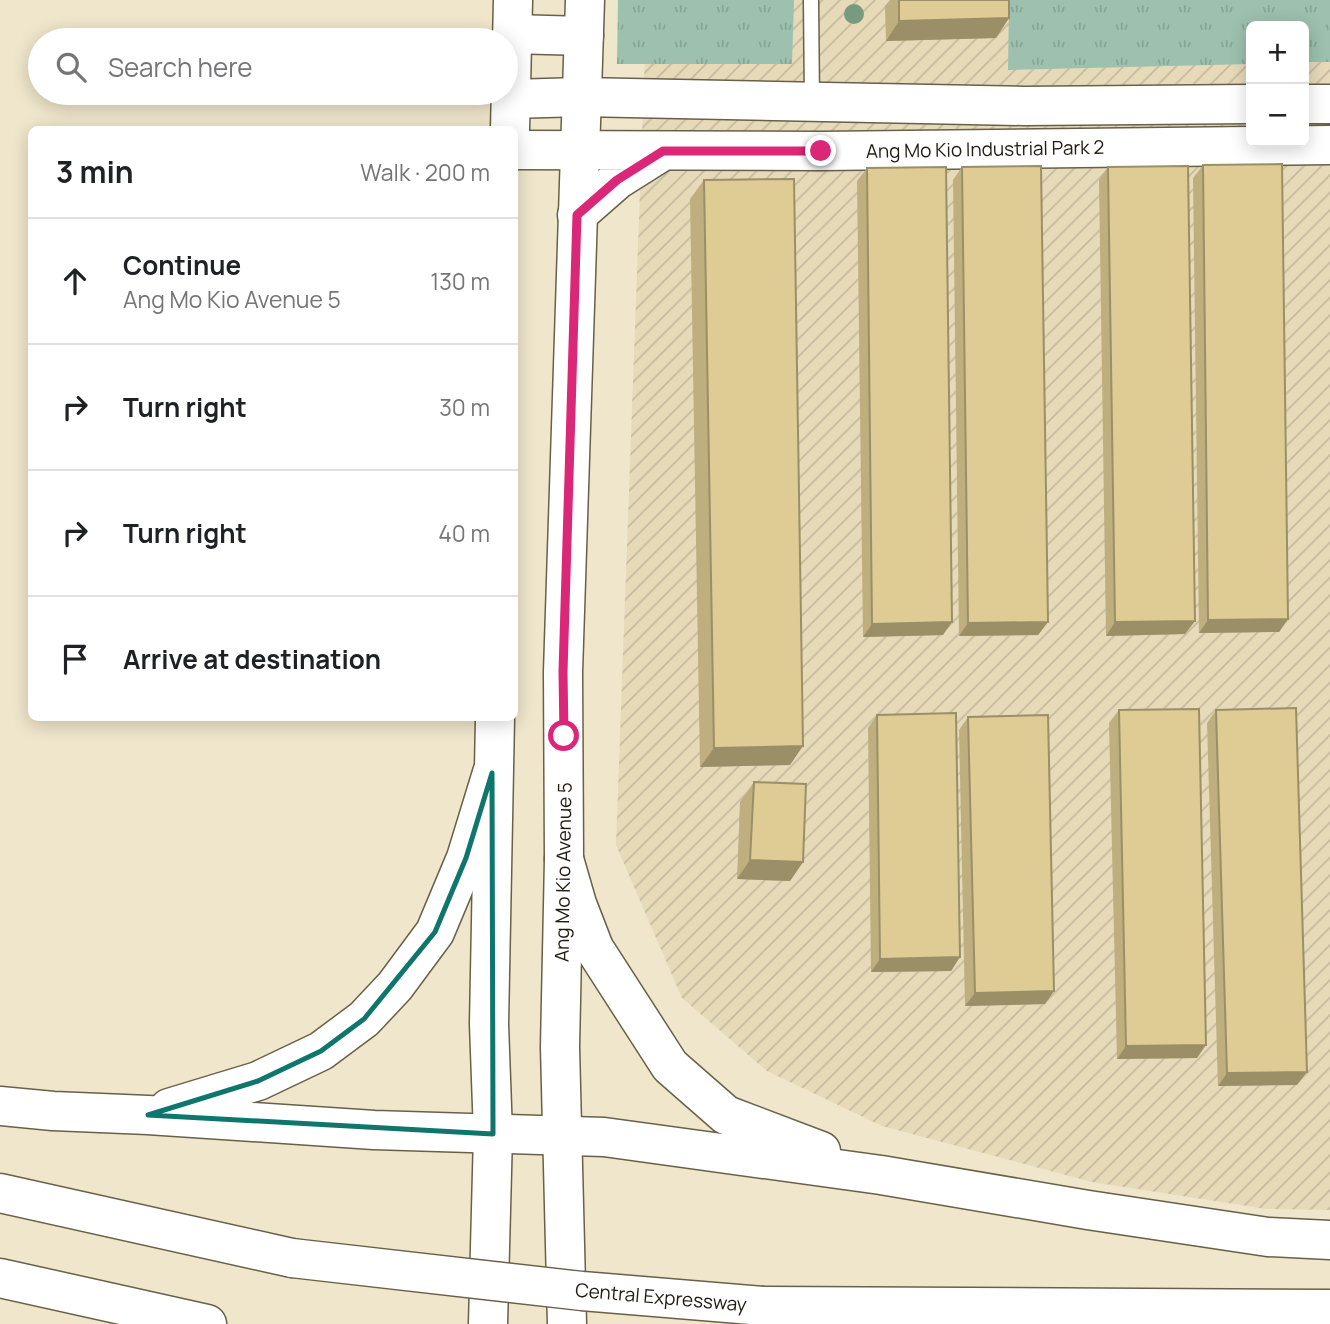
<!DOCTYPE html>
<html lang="en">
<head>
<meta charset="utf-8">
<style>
  body { margin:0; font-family:Manrope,sans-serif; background:#f2f2f2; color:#202124 }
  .controls { position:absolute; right:21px; top:21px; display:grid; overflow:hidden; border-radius:10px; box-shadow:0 4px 18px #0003 }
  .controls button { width:63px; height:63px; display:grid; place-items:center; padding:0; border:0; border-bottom:2px solid #e0e0e0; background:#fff; color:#202124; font:35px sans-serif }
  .stop { position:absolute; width:21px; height:21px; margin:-16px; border:5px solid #db2777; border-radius:50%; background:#fff }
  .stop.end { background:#db2777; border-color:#fff; box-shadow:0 2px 7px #0008 }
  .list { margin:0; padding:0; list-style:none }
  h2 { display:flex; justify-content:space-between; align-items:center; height:91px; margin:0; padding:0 28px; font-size:30px }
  h2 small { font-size:23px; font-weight:400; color:#757577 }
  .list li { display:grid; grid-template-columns:46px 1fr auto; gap:21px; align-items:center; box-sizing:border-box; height:126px; padding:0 28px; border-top:2px solid #e0e0e0 }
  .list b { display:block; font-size:26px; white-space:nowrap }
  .list p { margin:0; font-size:23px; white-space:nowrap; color:#757577 }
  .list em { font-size:23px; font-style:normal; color:#757577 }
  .icon { flex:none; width:38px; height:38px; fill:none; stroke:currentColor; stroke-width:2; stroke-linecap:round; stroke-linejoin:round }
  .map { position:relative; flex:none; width:1330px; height:1324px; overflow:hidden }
  .search { position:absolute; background:#fff; box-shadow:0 4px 18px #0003; left:28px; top:28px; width:490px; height:77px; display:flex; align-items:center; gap:18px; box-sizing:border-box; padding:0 24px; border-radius:38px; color:#757577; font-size:26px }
  .panel { position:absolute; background:#fff; box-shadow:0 4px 18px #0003; left:28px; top:126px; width:490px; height:595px; border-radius:10px }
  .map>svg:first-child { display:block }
  .industrial { fill:url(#industrial-furrows); fill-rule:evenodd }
  .grass { fill:url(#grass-tufts) }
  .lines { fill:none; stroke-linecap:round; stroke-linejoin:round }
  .lane-casing { stroke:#686048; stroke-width:17 }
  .secondary-casing { stroke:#686048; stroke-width:41 }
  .primary-casing { stroke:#686048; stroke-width:41 }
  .highway-casing { stroke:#686048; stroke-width:41 }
  .lane { stroke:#fff; stroke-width:14 }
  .secondary { stroke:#fff; stroke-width:38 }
  .primary { stroke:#fff; stroke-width:38 }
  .highway { stroke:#fff; stroke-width:38 }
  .highway-bridge-casing { stroke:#686048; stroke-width:41; stroke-linecap:butt }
  .highway-bridge { stroke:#fff; stroke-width:38 }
  .tree { fill:#789b80 }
  .wall { fill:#bfaf7f }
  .shaded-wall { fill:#9b8f68 }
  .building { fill:#decc94; stroke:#9b8f68; stroke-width:2 }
  .route { stroke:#db2777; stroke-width:9 }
  .marked { fill:none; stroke:#0f766e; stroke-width:5; stroke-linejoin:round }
  .labels { text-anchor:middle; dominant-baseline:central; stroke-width:5; stroke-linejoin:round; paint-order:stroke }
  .street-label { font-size:19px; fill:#201c12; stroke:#fff }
</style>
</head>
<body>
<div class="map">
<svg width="1330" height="1324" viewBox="0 0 1330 1324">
  <defs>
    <pattern id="industrial-furrows" width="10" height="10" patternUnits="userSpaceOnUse" patternTransform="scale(1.75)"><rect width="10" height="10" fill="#e6dab9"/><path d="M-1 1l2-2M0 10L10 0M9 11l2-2" fill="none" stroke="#c5ba9e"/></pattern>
    <pattern id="grass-tufts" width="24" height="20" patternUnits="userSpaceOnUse" patternTransform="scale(1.75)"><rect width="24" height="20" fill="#9dc1ae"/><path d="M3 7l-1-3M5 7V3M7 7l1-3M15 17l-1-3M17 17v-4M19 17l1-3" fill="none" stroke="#87a595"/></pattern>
  </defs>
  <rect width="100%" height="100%" fill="#efe6cb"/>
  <path class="industrial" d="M 647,0 L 1330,0 L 1330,1210 L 1267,1209 L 1092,1182 L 882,1126 L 767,1071 L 682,998 L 616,845 ZM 1251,26 L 1304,26 L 1304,142 L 1251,142 Z"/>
  <path class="grass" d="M 618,0 L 794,0 L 792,64 L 617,64 Z
    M 1009,0 L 1330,0 L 1330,62 L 1304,62 L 1304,26 L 1251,26 L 1251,64 L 1008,70 Z"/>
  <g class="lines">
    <g class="lane-casing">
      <path id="lane" d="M 811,0 L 812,102"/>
    </g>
    <g class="secondary-casing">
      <path id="secondary" d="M 512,34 L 584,36
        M 511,99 L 581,97 L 1024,106 L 1251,104
        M 1304,104 L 1330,104
        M 514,150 L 821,151 L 1330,145
        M 577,215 L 617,180 L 663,151"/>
    </g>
    <g class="primary-casing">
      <path id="primary" d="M 510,130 L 513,0
        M 488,1324 L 493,1134 L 489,1024 L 495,718
        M 567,1324 L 560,1047 L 564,859 L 563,672 L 585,0"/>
    </g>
    <g class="highway-casing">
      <path id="highway" d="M 564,859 L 577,904 L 594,948 L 670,1066 L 726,1115 L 821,1151
        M 0,1106 L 53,1111 L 148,1115 L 374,1130 L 604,1137 L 881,1175 L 1088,1210 L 1268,1237 L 1330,1240
        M 169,1108 L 258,1081 L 321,1051 L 364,1019 L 395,986 L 435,932 L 466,858 L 492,773
        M 0,1193 L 292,1258
        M 0,1278 L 207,1324
        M 763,1306 L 1330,1309"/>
    </g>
    <use href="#lane" class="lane"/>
    <use href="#secondary" class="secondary"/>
    <use href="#primary" class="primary"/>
    <use href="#highway" class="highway"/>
    <g class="highway-bridge-casing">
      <path id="highway-bridge" d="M 292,1258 L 582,1291 L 763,1306"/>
    </g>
    <use href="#highway-bridge" class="highway-bridge"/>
  </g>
  <circle class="tree" cx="854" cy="14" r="10"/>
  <path class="wall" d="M 890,0 L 1009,0 L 1009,18 L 996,38 L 886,41 L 885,6 Z
    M 1203,165 L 1288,619 L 1279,632 L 1199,633 L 1193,178 Z
    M 962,167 L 1048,622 L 1038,635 L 959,636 L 953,180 Z
    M 1108,167 L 1195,621 L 1185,634 L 1106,636 L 1099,180 Z
    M 867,168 L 943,635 L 863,637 L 857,181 Z
    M 704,180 L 790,765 L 700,767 L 690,199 Z
    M 1119,710 L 1197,1058 L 1117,1059 L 1109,723 Z
    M 1216,710 L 1297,1085 L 1218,1086 L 1207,723 Z
    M 877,715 L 960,957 L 951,971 L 871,972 L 868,728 Z
    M 968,717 L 1054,991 L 1045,1004 L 965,1006 L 959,730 Z
    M 754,782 L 803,862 L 790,881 L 737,879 L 740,802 Z"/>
  <path class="shaded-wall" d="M 1009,18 L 996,38 L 886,41 L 899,21 Z
    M 1288,619 L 1279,632 L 1199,633 L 1208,620 Z
    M 1195,621 L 1185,634 L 1106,636 L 1115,622 Z
    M 952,622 L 943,635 L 863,637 L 872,624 Z
    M 1048,622 L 1038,635 L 959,636 L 968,623 Z
    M 803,746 L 790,765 L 700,767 L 714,748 Z
    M 750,860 L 803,862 L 790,881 L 737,879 Z
    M 960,957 L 951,971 L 871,972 L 880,959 Z
    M 1054,991 L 1045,1004 L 965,1006 L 975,993 Z
    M 1206,1045 L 1197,1058 L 1117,1059 L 1126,1046 Z
    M 1307,1072 L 1297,1085 L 1218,1086 L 1227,1073 Z"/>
  <path class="building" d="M 899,0 L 1009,0 L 1009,18 L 899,21 Z
    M 1282,164 L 1288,619 L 1208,620 L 1203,165 Z
    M 1041,166 L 1048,622 L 968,623 L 962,167 Z
    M 1188,166 L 1195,621 L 1115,622 L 1108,167 Z
    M 946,167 L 952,622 L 872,624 L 867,168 Z
    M 794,179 L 803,746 L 714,748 L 704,180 Z
    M 1296,708 L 1307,1072 L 1227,1073 L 1216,710 Z
    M 1199,709 L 1206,1045 L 1126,1046 L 1119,710 Z
    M 956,713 L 960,957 L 880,959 L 877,715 Z
    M 1048,715 L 1054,991 L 975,993 L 968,717 Z
    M 754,782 L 806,784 L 803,862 L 750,860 Z"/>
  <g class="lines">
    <path class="route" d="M 564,736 L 563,672 L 577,215 L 617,180 L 663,151 L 821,151"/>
  </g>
  <path class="marked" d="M 492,773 L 493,1134 L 148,1115 L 258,1081 L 321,1051 L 364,1019 L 435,932 L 466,858 Z"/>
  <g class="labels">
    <g class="street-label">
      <text transform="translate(985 149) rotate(-1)">Ang Mo Kio Industrial Park 2</text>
      <text transform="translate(563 872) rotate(-89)">Ang Mo Kio Avenue 5</text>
      <text transform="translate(661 1297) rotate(5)">Central Expressway</text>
    </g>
  </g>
</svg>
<div class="controls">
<button>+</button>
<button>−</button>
</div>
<div class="stop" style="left:564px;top:736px"></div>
<div class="stop end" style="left:821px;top:151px"></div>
<div class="search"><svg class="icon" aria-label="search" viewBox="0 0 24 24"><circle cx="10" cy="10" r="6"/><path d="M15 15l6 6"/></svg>Search here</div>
<section class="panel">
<h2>3 min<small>Walk · 200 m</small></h2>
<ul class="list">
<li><svg class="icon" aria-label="ahead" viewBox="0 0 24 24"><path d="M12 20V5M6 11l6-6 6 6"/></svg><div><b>Continue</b><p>Ang Mo Kio Avenue 5</p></div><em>130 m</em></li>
<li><svg class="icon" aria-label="right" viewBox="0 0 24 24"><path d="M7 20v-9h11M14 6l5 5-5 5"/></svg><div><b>Turn right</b></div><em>30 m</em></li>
<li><svg class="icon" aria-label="right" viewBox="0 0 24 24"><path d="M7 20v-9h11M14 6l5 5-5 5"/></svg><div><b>Turn right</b></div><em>40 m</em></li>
<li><svg class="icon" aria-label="arrive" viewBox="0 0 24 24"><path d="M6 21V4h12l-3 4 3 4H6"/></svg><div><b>Arrive at destination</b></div></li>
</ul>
</section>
</div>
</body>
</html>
